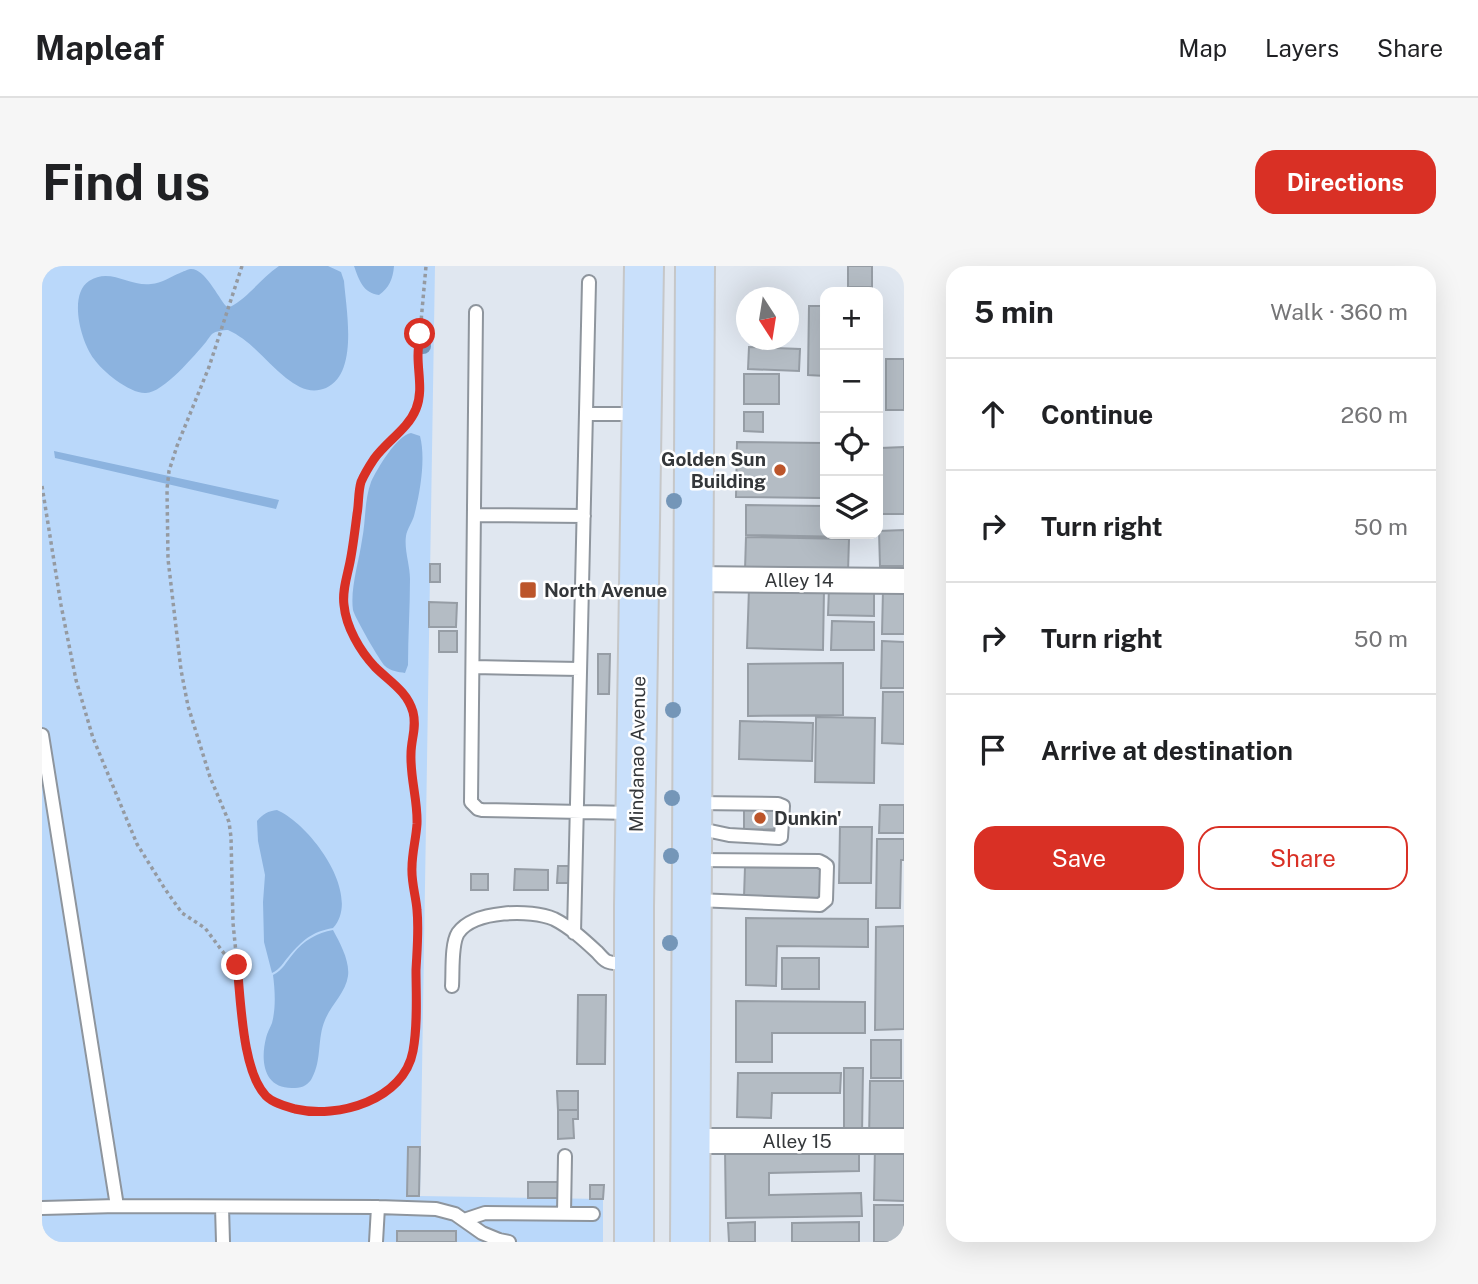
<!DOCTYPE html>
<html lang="en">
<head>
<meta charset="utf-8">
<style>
  body { margin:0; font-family:"Public Sans",sans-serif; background:#f6f6f6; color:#202124 }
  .controls { position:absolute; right:21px; top:21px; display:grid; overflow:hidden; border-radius:14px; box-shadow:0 7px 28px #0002 }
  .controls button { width:63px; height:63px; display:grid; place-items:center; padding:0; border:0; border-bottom:2px solid #e0e0e0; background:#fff; color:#202124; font:35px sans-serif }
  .compass { position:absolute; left:694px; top:21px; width:63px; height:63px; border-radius:50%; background:#fff; box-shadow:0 7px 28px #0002; rotate:168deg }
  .stop { position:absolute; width:21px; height:21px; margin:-16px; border:5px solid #d93025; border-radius:50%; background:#fff }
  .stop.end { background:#d93025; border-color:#fff; box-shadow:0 2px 7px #0008 }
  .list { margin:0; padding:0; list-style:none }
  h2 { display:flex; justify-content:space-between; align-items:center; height:91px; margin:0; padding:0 28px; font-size:30px }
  h2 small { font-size:23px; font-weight:400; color:#757577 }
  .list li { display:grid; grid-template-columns:46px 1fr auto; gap:21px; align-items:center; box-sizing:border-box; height:112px; padding:0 28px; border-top:2px solid #e0e0e0 }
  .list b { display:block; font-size:26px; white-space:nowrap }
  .list em { font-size:23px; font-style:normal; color:#757577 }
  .actions { display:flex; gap:14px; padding:21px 28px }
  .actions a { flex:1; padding:16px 0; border:2px solid #d93025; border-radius:21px; text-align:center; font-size:24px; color:#d93025 }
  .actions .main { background:#d93025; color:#fff }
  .icon { flex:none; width:38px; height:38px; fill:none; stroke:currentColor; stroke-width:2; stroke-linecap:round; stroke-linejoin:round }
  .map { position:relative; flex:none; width:862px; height:976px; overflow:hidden; border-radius:21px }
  header { display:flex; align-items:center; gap:42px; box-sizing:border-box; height:98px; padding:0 35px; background:#fff; border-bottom:2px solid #e0e0e0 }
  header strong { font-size:33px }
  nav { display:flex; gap:38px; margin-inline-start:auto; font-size:24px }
  .intro { display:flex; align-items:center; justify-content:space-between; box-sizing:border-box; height:168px; padding:0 42px }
  h1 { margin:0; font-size:49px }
  .button { padding:18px 32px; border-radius:21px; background:#d93025; color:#fff; font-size:24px; font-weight:700 }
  main { display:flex; gap:42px; padding:0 42px }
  aside { flex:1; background:#fff; border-radius:21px; box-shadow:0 7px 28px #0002 }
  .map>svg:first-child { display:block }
  .green { fill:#bad8fa }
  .water { fill:#8cb3df }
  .building { fill:#b4bcc4; stroke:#969da5; stroke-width:2 }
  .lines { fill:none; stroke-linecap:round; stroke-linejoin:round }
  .lane-casing { stroke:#8e959d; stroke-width:16 }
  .street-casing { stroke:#8e959d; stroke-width:28 }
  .primary-casing { stroke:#c6c7c8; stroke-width:42 }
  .path { stroke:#959aa1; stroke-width:3.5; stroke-dasharray:3.5 3.5; stroke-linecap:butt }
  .lane { stroke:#fff; stroke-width:12 }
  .street { stroke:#fff; stroke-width:24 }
  .primary { stroke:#c9e0fb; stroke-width:38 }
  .tree { fill:#7496b8 }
  .route { stroke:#d93025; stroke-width:9 }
  .poi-dot { fill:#bc552a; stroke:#fff; stroke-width:2.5 }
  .labels { text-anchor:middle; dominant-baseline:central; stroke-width:5; stroke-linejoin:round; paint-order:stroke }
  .poi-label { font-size:19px; font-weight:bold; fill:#34373a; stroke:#fff; text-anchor:start }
  .street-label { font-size:19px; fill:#34373a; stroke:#fff }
</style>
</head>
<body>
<header>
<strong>Mapleaf</strong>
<nav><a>Map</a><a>Layers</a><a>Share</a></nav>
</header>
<div class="intro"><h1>Find us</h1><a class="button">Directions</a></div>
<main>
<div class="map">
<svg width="862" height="976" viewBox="0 0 862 976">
  <rect width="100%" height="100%" fill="#e0e7f0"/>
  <path class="green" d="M 0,0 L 393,0 L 378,930 L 561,933 L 561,976 L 0,976 Z"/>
  <path class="water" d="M 237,0 L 286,0 L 299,6 L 302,15 C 304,43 317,107 284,122 C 269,128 257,122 244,112 C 224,96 210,75 186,64 C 181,64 174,65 170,68 C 168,70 166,73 164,76 C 153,89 121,127 104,127 C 88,128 60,105 52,93 C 39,76 26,29 47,15 C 68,1 88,21 109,18 C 120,17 128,11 138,7 C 140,6 147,3 148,3 C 162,1 176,31 184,40 L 188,41 C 207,31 219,12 237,0 Z
    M 312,0 L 352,0 C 351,13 347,22 337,29 C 321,27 317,14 312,0 Z
    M 369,167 L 378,170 C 384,193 378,227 372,250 C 370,257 365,263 364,270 C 362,284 368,299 368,313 C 368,341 366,370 366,399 L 363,407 C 357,406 348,405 343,400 C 339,397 312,350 311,344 C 308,323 317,295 320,274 C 324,255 322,235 329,216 C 335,203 355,169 369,167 Z
    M 12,185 L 237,234 L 234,243 L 13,192 Z
    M 235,544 C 268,558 321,629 291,662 C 269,666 261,674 247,690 C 241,697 238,703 230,707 L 222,676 L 221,636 L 223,609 L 216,575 L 215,555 C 221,548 226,545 235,544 Z
    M 291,664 C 298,677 308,695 306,710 C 304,726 289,739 283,754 C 275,772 280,794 270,812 C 267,818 261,822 253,822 C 222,824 218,796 224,772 C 225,767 228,762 230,757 C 234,742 233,724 231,709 C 241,704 244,696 251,688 C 262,674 275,667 291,664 Z"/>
  <path class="building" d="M 806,0 L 830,0 L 830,21 L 806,21 Z
    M 767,40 L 783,40 L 783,110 L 766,109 Z
    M 707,81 L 758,83 L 757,105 L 706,103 Z
    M 844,93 L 862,93 L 862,144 L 844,144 Z
    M 702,108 L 737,108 L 737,138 L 702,138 Z
    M 702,146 L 721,146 L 721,166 L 702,165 Z
    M 695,176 L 781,177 L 780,232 L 694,231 Z
    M 862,181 L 862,248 L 839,248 L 839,182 Z
    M 704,239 L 783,240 L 783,268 L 808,268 L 807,271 L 704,269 Z
    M 862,264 L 862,300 L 838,300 L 837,265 Z
    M 704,271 L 807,273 L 806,306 L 703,304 Z
    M 388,298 L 398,298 L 398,316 L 388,316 Z
    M 787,321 L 832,322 L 832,350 L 786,349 Z
    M 707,322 L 782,323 L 781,384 L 705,382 Z
    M 841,324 L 862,324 L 862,368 L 840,368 Z
    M 387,336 L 415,337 L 414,361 L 387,361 Z
    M 790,355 L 832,356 L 832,384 L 789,384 Z
    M 397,365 L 415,365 L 415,386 L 397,386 Z
    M 840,375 L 862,376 L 862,422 L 839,422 Z
    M 556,388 L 568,388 L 567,428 L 556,428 Z
    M 801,397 L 801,449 L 706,450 L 706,398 Z
    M 841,426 L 862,426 L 862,478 L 840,477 Z
    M 774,451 L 833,452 L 832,517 L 773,516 Z
    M 698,455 L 771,457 L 770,495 L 697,493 Z
    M 838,539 L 862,539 L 862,567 L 837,567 Z
    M 702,540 L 734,540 L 734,563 L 702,564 Z
    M 798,561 L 830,561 L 829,617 L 797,617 Z
    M 835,573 L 862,573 L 862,594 L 859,594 L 858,642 L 834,642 Z
    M 516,600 L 532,600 L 532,617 L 515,617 Z
    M 703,601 L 780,602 L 779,632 L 702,631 Z
    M 473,603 L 506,604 L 506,624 L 472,624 Z
    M 429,608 L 446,608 L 446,624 L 429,624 Z
    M 704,652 L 826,653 L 826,681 L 735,680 L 734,720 L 704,719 Z
    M 862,660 L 862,763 L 833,764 L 834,661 Z
    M 740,692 L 777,692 L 777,723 L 740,723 Z
    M 536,729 L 564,729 L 563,798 L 535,798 Z
    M 694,735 L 823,736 L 823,767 L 730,767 L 730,796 L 694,796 Z
    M 829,774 L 859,774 L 859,812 L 829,812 Z
    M 802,802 L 821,802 L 820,869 L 802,869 Z
    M 696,807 L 799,807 L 798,827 L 730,827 L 729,852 L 695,851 Z
    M 828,815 L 862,815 L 862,875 L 827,875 Z
    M 515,825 L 536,825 L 536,844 L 516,844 Z
    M 516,844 L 536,844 L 536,853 L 531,853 L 532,872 L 516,873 Z
    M 833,879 L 862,880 L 862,935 L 832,934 Z
    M 366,881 L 378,881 L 377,930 L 365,930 Z
    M 817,881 L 817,905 L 727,907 L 727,929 L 819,927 L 820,950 L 684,952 L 683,884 Z
    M 486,916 L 516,916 L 516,932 L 486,932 Z
    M 548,919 L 562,919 L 561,933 L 548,933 Z
    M 832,939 L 862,939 L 862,976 L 832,976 Z
    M 713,956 L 713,976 L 687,976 L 686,957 Z
    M 817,956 L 817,976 L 750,976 L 750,957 Z
    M 355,965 L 414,965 L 414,976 L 355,976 Z"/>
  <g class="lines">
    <g class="lane-casing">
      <path id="lane" d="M 434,46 L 429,536 L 436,543 L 440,544 L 590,547
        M 544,148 L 596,148
        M 432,249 L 542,250
        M 431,401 L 538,403
        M 0,469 L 75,940
        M 653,537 L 736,538 L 741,540 L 739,571 L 737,572 L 687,569 L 654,562
        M 652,594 L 777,595 L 781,597 L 785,600 L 784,634 L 778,639 L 654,634
        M 532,667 L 547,16
        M 410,720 C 411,706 409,678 416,667 C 432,644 489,643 512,653 C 528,661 542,674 555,686 C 559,690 562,695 567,696 C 573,698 582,697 589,697
        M 180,941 L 181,976
        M 0,942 L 75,940 L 336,941 L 394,943 L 413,948 L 440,967 L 457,974 L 467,976
        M 522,947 L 523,890
        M 422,954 L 443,947 L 551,948
        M 334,976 L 336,941"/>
    </g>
    <g class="street-casing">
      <path id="street" d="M 652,313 L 862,315
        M 649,875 L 862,875"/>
    </g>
    <g class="primary-casing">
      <path id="primary" d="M 592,976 L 592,640 L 602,0
        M 648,976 L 653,0"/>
    </g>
    <path class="path" d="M 200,0 L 167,101 L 135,180 L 127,205 L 125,223 L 126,293 L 139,404 L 146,440 L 168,511 L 187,556 L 189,571 L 191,657 L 202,767 L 208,799 L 214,815 L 224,831 L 239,840 L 262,845 L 279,846 L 296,845 L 325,836 L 338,829 L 350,820 L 364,805 L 371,786 L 373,762 L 375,644 L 369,603 L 375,559 L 373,527 L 369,511 L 369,485 L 373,467 L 372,448 L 366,435 L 355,420 L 332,400 L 312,371 L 305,354 L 302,340 L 302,326 L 316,243 L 319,217 L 332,193 L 367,156 L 374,144 L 378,128 L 376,89 L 384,0
      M 0,220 L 19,339 L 34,414 L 51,472 L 95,578 L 123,623 L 140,647 L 163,662 L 196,706"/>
    <use href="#lane" class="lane"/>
    <use href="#street" class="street"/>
    <use href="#primary" class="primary"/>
  </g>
  <g class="tree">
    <circle cx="381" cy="80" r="8"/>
    <circle cx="632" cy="235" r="8"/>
    <circle cx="631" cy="444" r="8"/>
    <circle cx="630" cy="532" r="8"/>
    <circle cx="629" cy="590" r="8"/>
    <circle cx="628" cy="677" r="8"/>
  </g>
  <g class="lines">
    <path class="route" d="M 195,699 C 199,734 200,805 224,830 C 231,837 243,840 253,843 C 296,853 362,834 371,785 C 376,758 374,730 374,704 C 375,684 377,664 375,644 C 374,630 369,616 370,601 C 370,587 374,573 375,558 C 376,535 368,512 369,488 C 369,473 375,462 371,446 C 365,425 347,415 333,401 C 318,385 304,361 302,339 C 300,325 305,311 308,296 C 311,281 313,264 315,248 C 317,238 316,226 319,216 C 322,209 328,199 332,193 C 345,175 366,163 374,143 C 381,126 376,108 376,90 C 376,83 377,75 378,68"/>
  </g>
  <g class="poi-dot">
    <circle cx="738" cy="204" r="7"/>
    <rect x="477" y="315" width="18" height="18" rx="3.5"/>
    <circle cx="718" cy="552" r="7"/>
  </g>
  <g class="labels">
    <g class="poi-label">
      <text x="724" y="193" text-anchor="end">Golden Sun<tspan x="724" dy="22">Building</tspan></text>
      <text x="502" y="324">North Avenue</text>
      <text x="732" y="552">Dunkin'</text>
    </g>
    <g class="street-label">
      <text x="757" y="314">Alley 14</text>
      <text transform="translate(595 488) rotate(-89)">Mindanao Avenue</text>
      <text x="755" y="875">Alley 15</text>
    </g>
  </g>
</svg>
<div class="controls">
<button>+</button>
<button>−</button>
<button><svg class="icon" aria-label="locate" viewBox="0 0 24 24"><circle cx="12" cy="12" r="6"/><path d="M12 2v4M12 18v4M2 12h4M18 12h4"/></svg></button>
<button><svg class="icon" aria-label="layers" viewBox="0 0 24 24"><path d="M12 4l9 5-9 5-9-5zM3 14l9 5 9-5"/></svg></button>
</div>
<svg class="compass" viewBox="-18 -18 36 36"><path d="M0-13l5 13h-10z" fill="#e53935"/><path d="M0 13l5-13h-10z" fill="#757577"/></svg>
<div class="stop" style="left:378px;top:68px"></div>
<div class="stop end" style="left:195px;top:699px"></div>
</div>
<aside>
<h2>5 min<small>Walk · 360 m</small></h2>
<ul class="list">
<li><svg class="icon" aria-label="ahead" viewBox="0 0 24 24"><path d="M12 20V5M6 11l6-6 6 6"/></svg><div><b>Continue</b></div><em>260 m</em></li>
<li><svg class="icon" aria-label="right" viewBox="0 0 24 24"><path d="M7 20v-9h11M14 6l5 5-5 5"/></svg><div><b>Turn right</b></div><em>50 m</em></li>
<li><svg class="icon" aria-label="right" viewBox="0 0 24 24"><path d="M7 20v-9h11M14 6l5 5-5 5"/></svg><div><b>Turn right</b></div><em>50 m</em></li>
<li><svg class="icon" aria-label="arrive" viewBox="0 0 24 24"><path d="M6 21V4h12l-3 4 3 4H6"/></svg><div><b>Arrive at destination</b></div></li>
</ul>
<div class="actions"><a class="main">Save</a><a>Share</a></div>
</aside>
</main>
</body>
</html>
